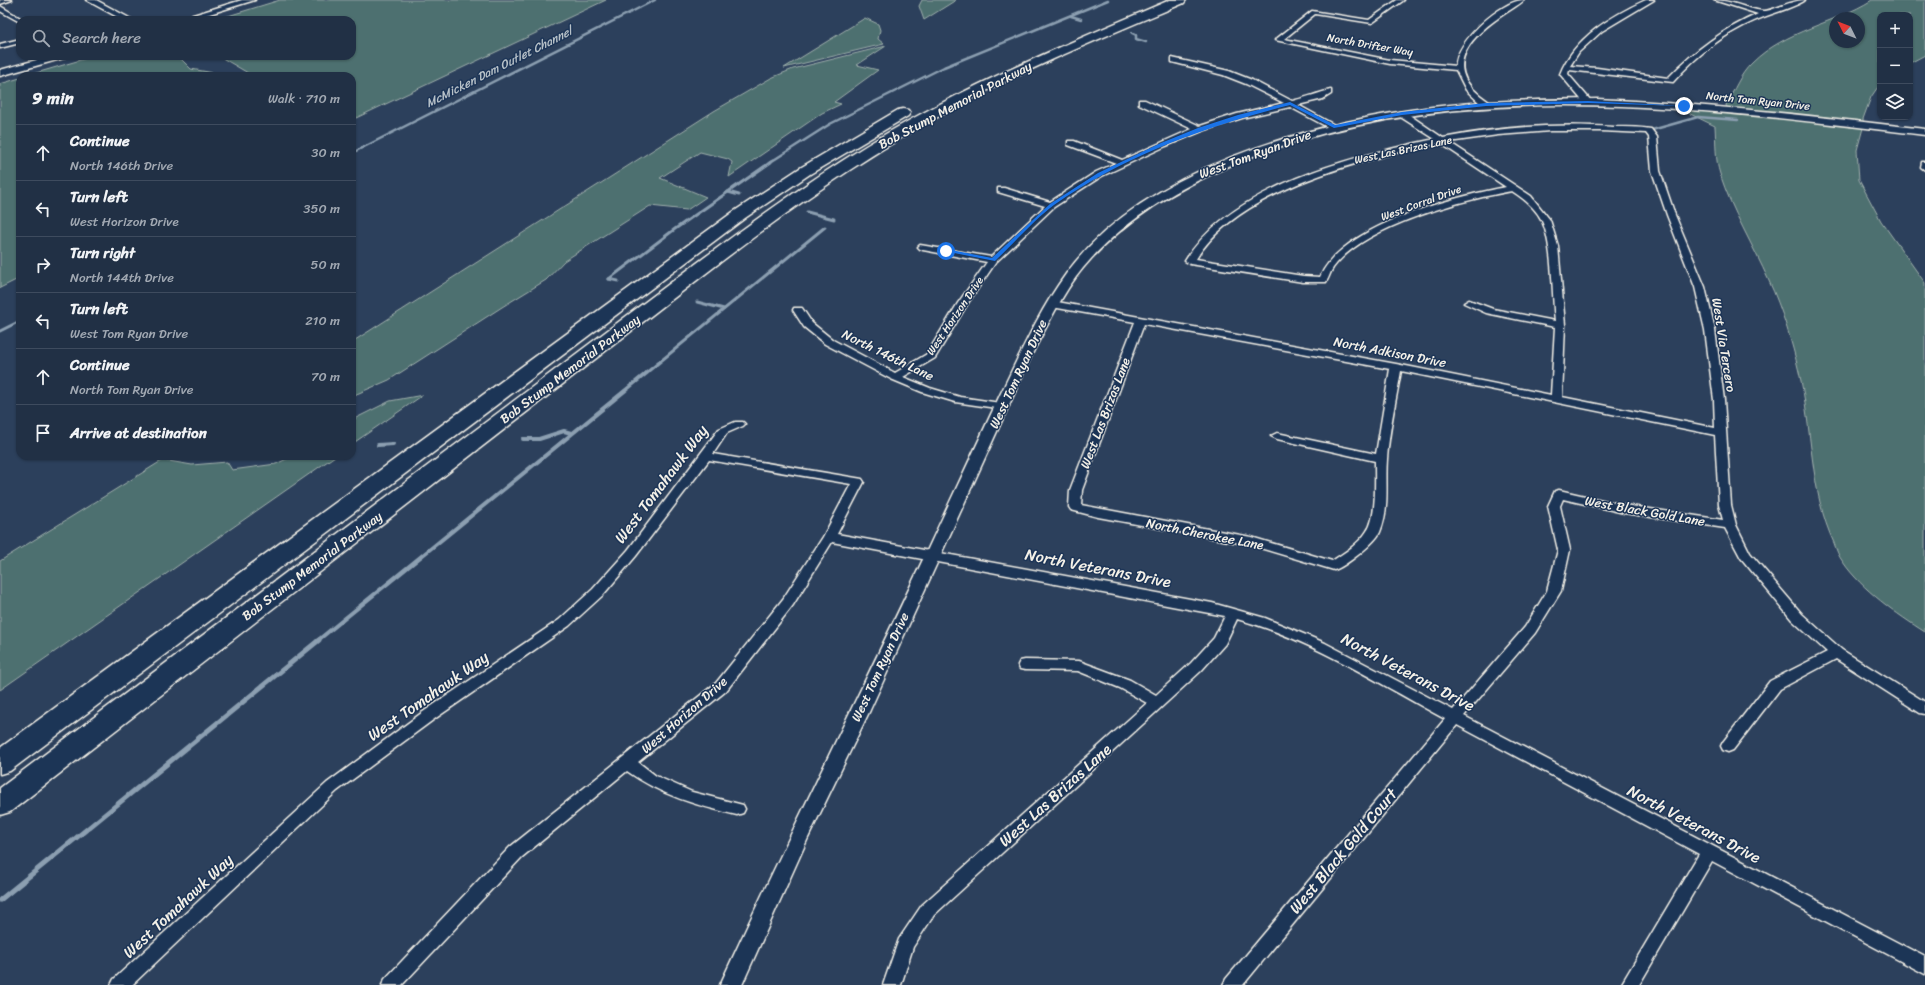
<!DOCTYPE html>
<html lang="en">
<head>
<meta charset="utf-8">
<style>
  :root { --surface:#213045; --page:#29384c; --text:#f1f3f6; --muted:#a2a9b3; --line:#3e4b5e }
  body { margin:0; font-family:Sriracha,sans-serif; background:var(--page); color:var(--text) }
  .controls { position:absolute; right:12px; top:12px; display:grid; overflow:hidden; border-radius:8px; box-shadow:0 1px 3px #0004 }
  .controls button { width:36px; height:36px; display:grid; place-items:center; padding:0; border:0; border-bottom:1px solid var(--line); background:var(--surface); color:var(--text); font:20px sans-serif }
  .compass { position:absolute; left:1829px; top:12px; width:36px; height:36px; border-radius:50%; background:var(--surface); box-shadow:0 1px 3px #0004; rotate:312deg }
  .stop { position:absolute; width:12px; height:12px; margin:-9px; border:3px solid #1a73e8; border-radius:50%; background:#fff }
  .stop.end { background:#1a73e8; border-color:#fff; box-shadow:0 1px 4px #0008 }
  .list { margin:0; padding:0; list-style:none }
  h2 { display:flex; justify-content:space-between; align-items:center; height:52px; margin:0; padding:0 16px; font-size:17px }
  h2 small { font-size:13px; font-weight:400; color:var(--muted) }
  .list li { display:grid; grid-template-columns:26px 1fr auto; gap:12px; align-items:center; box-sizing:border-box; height:56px; padding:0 16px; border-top:1px solid var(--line) }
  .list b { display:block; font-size:15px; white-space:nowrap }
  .list p { margin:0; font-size:13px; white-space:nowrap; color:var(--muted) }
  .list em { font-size:13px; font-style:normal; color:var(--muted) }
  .icon { flex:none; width:22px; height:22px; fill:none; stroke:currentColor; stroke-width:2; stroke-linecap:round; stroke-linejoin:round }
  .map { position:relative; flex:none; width:1925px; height:985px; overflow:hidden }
  .search { position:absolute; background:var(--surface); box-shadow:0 1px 3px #0004; left:16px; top:16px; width:340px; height:44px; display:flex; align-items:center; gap:10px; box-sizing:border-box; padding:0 14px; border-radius:12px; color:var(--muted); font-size:15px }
  .panel { position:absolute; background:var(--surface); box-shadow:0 1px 3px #0004; left:16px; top:72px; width:340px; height:388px; border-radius:12px }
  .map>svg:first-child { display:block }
  .green { fill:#4d6f70; stroke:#a0b0ac; fill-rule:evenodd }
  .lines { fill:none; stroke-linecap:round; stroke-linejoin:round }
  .stream-far3 { stroke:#8c9fb1; stroke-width:2.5 }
  .stream-far2 { stroke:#8c9fb1; stroke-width:3 }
  .stream-far1 { stroke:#8c9fb1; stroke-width:4 }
  .stream { stroke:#8c9fb1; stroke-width:5 }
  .minor-casing { stroke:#f4f1e8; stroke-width:3 }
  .tertiary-casing { stroke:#f4f1e8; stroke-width:3 }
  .motorway-casing { stroke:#f4f1e8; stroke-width:3 }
  .minor { fill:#1d3557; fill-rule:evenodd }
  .tertiary { fill:#1d3557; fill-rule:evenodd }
  .motorway { fill:#1d3557; fill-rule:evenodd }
  .route { fill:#1a73e8 }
  .labels { text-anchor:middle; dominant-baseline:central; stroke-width:3; stroke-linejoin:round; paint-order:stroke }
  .far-street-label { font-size:11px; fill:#f4f1e8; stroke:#1d3557 }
  .far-water-label { font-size:12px; font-style:italic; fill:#b7c1c8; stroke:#1d3557 }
  .street-label { font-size:13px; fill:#f4f1e8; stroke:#1d3557 }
  .near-street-label { font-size:16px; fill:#f4f1e8; stroke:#1d3557 }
</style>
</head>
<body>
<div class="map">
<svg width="1925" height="985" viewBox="0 0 1925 985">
  <rect width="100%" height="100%" fill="#2c405c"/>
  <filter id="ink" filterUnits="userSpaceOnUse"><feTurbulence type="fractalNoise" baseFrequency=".025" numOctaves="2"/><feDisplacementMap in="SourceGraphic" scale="8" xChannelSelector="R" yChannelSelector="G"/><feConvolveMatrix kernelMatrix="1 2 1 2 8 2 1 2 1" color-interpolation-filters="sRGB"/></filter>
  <g filter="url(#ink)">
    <!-- green -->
    <g class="green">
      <path d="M280,0H606L356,118L352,116V76H253L219,56H352V20H215Z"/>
      <path d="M922,0H956L924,20L919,6Z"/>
      <path d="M1872,0H1925V55L1910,63V15H1880V84L1871,97L1863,119V128L1857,150L1859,180L1881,221L1925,283V632C1898,615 1861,589 1843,562C1839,557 1836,549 1834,543C1809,490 1813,429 1799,372C1792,342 1782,309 1769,281C1753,245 1732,211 1720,174C1715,159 1716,142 1715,126L1678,108L1728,112L1726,105C1734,91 1740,74 1752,63C1785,30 1834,24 1872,0ZM1835,18H1859V42H1835Z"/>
      <path d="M865,18L878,24L880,30L878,39L884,44L784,68Z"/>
      <path d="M886,46L857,65L878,70L834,102L841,104L822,113L729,177L732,162L728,159L700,152L660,178L706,197L687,210L650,206L564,261L546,280L502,307L389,380L352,396V342L714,111L771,78L793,69Z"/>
      <path d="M94,56H178L191,69L231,76H26Z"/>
      <path d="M20,78V278L0,288V84Z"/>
      <path d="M423,395L352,444V420L390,401Z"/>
      <path d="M293,456H335L0,690V561L163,460L192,465L227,462L232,470L276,464Z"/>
    </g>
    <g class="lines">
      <!-- stream-far3 -->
      <g class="stream-far3">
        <path d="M1071,16L1081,19"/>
        <path d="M1132,33L1136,35V39L1146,42"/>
        <path d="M1652,130L1698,117L1738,120"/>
        <path d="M352,153L655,0"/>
        <path d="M769,163L830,124L944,67L1108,0"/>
      </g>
      <!-- stream-far2 -->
      <g class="stream-far2">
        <path d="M728,192L739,195"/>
        <path d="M807,212L834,219"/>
        <path d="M609,279L675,229L771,162"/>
        <path d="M609,279L618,281"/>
        <path d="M697,302L724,309"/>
        <path d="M0,331L20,321"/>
        <path d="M646,373L825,227"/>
      </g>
      <!-- stream-far1 -->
      <g class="stream-far1">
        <path d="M523,439H539L564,431L571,433"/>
        <path d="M378,445L393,444"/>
        <path d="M317,641L648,372"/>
      </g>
      <!-- stream -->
      <path class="stream" d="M0,900L319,640"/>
      <defs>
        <g id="minor">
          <path d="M0,0H12L0,4Z"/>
          <path d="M1397,0H1404L1372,23L1315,14L1284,39L1390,60L1456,66C1455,42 1502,0 1524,0C1518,6 1509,10 1501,16C1478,32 1446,59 1472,88C1477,93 1483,98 1489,102V106H1483L1466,90L1456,70L1390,64L1275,40L1312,11L1369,20Z"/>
          <path d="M1646,0H1654L1602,31L1579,52L1570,66L1597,68L1668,78C1695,50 1723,29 1758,14L1714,0C1731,0 1746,9 1763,11C1771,12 1791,0 1805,0C1797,7 1766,15 1754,21C1722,35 1696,56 1673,82L1569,70L1568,74L1592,102L1585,104L1560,74C1574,38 1611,16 1646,0Z"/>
          <path d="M0,6L22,19L23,20L18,21L0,11Z"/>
          <path d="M20,39V43L0,48V44Z"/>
          <path d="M1172,58L1229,71L1252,80L1292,101C1298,100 1328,90 1331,90V94L1323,99L1298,105L1338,127L1331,129L1290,107L1242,118L1202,131L1166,146L1102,176L1054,207L996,262L968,303L935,358L903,377L930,388L960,397L1007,404L1009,406L1007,408L1003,409L955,402L922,392L891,379L825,344L804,327L793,310L794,308H802L812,323L833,340L895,373L927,354L958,303L987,262L923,250L920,249L918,247L920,245L991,257L1045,206L998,192V188H1004L1050,202L1096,172L1116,163L1068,145V141H1074L1122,160L1192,129L1139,104V100H1145L1200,126L1237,114L1284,103L1246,84L1223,75L1172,62Z"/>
          <path d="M1399,112H1405L1443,138C1499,127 1558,123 1614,127C1626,127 1639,127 1651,129L1657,137L1660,171L1675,215L1705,287L1715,330L1724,400L1731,505L1736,525L1750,553L1802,614L1842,650L1925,702V714L1920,713L1836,659L1780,689L1733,750L1728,752L1723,750L1721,746L1723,742L1770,681L1827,652L1792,620L1741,558L1725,528L1624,513L1563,499L1560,506L1570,550L1561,591L1535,633L1464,716L1925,957V974L1712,861L1639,985H1621L1699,854L1457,725L1243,985H1223L1226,979L1445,719C1378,683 1311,639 1237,619L1225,644L1201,671L934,915L913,947L901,985H883L899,939L922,905L1147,703L1120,688L1078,671L1025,670L1020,669L1018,665L1020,661L1025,660L1079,661L1130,680L1156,695L1191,663L1214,638L1225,616L832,542L793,605L726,691L638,762L656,776L692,792L743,805L745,809L743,813L737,815C696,805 662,796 627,771L522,857L402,985H382L385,979L510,847L716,683L783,599L823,537L851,484L709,460L636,556L603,595L569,626L433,720L337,791L132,985H111L114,979L327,783L423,712L559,620L593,589L628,550L719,429L735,422H743L745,424L743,426L727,433L713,454L862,479L864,482L837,534L1212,603L1265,618L1325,643L1453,710L1525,627L1547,591L1558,550L1548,506L1555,491L1559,490L1624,505L1723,520L1719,505L1715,435L1401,371C1396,400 1389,430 1387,459C1385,483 1390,508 1380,532C1376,542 1345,567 1334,570L1250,545L1098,517L1071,510L1069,507L1070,490L1135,322L1052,307L1047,304L1052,301L1396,364L1551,395L1555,327L1486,313L1464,303L1469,300L1493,309L1555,321C1552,293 1553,245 1542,221C1536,208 1523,198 1512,191C1462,200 1363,226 1333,268C1330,272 1329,278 1326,282H1303L1190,264L1185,261C1231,186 1353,156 1435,139L1399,116ZM1550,131H1601L1646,133L1649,137L1652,171L1667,215L1695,287L1705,330L1714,400L1715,428L1562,397L1565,325L1558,246L1550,220L1531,196L1449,142L1498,135ZM1440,143L1506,187C1454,197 1343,225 1320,277L1303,276L1196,259C1237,190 1366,158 1440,143ZM1144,324L1390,369L1376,454L1277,433L1271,436L1277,439L1375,461C1375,478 1377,518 1367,531C1359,544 1344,553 1332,561L1251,537L1081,505L1082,490Z"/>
          <path d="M1922,162H1925V170L1921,167Z"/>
        </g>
        <g id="tertiary">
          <path d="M86,0H96L133,20H123Z"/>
          <path d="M242,0H255L190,20H177Z"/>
          <path d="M51,56H65L64,58L0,76V70Z"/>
          <path d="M1597,99C1707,104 1816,116 1925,129V135C1697,108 1454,73 1236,163C1179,187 1123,220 1083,268C1063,292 1050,321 1035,348L870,710L808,838L742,985H720C787,839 859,696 927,551C951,499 976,447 1000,395C1020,354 1039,311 1066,274C1142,169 1309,123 1432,107C1486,100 1542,100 1597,99Z"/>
        </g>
        <g id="motorway">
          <path d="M1170,0H1186L1184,3C1104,37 1022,70 945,113C858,160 779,217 701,277L10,812L0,815V788L689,269C768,210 848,152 936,106C1012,66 1091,34 1170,0Z"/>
          <path d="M903,109L908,110L910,113L908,116L810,174L745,218L10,771L0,774V748L733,212L800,168L898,110Z"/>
        </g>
      </defs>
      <!-- minor casing -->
      <use href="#minor" class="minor-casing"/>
      <!-- tertiary casing -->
      <use href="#tertiary" class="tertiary-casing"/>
      <!-- motorway casing -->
      <use href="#motorway" class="motorway-casing"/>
      <!-- minor -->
      <use href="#minor" class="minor"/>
      <!-- tertiary -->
      <use href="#tertiary" class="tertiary"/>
      <!-- motorway -->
      <use href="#motorway" class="motorway"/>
    </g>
  </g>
  <!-- route -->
  <path class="route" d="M1588,101L1686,106L1588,103L1486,106L1402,115L1334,128L1290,105C1207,126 1125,155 1054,205C1035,219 1013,244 995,261L944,251L946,249L992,258L1050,204L1098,173L1161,143L1198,128L1238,115L1290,102L1335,125L1402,112L1486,103Z"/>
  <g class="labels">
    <!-- far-street labels -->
    <g class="far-street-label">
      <text transform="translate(1370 45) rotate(10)">North Drifter Way</text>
      <text transform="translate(1758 101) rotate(6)">North Tom Ryan Drive</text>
      <text transform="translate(1403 150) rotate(-12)">West Las Brizas Lane</text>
      <text transform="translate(1421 203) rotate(-20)">West Corral Drive</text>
      <text transform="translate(955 316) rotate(-56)">West Horizon Drive</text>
    </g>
    <!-- far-water labels -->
    <g class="far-water-label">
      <text transform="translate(499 67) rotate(-27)">McMicken Dam Outlet Channel</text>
    </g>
    <!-- street labels -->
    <g class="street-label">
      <text transform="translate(955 105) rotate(-28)">Bob Stump Memorial Parkway</text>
      <text transform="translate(1255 154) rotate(-20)">West Tom Ryan Drive</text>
      <text transform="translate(1724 345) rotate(81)">West Via Tercero</text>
      <text transform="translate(1390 352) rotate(11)">North Adkison Drive</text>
      <text transform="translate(888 355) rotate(26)">North 146th Lane</text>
      <text transform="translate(570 369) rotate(-37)">Bob Stump Memorial Parkway</text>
      <text transform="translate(1018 374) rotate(-65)">West Tom Ryan Drive</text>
      <text transform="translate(1105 413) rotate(-69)">West Las Brizas Lane</text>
      <text transform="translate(1645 511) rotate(10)">West Black Gold Lane</text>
      <text transform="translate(1205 534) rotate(11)">North Cherokee Lane</text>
      <text transform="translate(312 566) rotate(-37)">Bob Stump Memorial Parkway</text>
      <text transform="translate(880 667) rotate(-65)">West Tom Ryan Drive</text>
      <text transform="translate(684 715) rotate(-41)">West Horizon Drive</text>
    </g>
    <!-- near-street labels -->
    <g class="near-street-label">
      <text transform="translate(661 484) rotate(-53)">West Tomahawk Way</text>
      <text transform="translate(1098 568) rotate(11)">North Veterans Drive</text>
      <text transform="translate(1408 672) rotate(28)">North Veterans Drive</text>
      <text transform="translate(428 696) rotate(-35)">West Tomahawk Way</text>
      <text transform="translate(1055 795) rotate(-42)">West Las Brizas Lane</text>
      <text transform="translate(1694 824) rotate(28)">North Veterans Drive</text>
      <text transform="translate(1343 851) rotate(-50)">West Black Gold Court</text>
      <text transform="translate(178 906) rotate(-43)">West Tomahawk Way</text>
    </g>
  </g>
</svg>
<div class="controls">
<button>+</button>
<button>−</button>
<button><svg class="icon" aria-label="layers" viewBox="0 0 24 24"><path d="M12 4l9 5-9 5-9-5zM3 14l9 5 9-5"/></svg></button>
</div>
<svg class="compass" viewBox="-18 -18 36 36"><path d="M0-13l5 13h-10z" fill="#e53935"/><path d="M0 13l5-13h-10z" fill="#a2a9b3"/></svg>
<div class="stop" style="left:946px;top:251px"></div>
<div class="stop end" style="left:1684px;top:106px"></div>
<div class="search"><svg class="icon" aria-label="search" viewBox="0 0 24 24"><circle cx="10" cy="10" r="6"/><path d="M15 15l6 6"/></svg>Search here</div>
<section class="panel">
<h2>9 min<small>Walk · 710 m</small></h2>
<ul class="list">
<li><svg class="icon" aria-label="ahead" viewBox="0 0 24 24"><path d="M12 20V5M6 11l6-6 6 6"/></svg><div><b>Continue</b><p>North 146th Drive</p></div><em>30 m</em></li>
<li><svg class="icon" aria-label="left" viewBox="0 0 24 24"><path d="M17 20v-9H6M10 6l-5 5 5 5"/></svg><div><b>Turn left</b><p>West Horizon Drive</p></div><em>350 m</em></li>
<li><svg class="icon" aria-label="right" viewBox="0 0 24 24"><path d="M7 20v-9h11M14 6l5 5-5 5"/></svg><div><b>Turn right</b><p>North 144th Drive</p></div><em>50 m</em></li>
<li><svg class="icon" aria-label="left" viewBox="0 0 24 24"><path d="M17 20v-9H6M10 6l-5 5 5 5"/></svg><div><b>Turn left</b><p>West Tom Ryan Drive</p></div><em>210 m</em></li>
<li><svg class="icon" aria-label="ahead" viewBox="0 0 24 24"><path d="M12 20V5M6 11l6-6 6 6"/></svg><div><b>Continue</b><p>North Tom Ryan Drive</p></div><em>70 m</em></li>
<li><svg class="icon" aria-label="arrive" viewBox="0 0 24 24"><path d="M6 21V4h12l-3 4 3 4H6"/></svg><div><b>Arrive at destination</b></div></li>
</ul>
</section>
</div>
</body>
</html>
